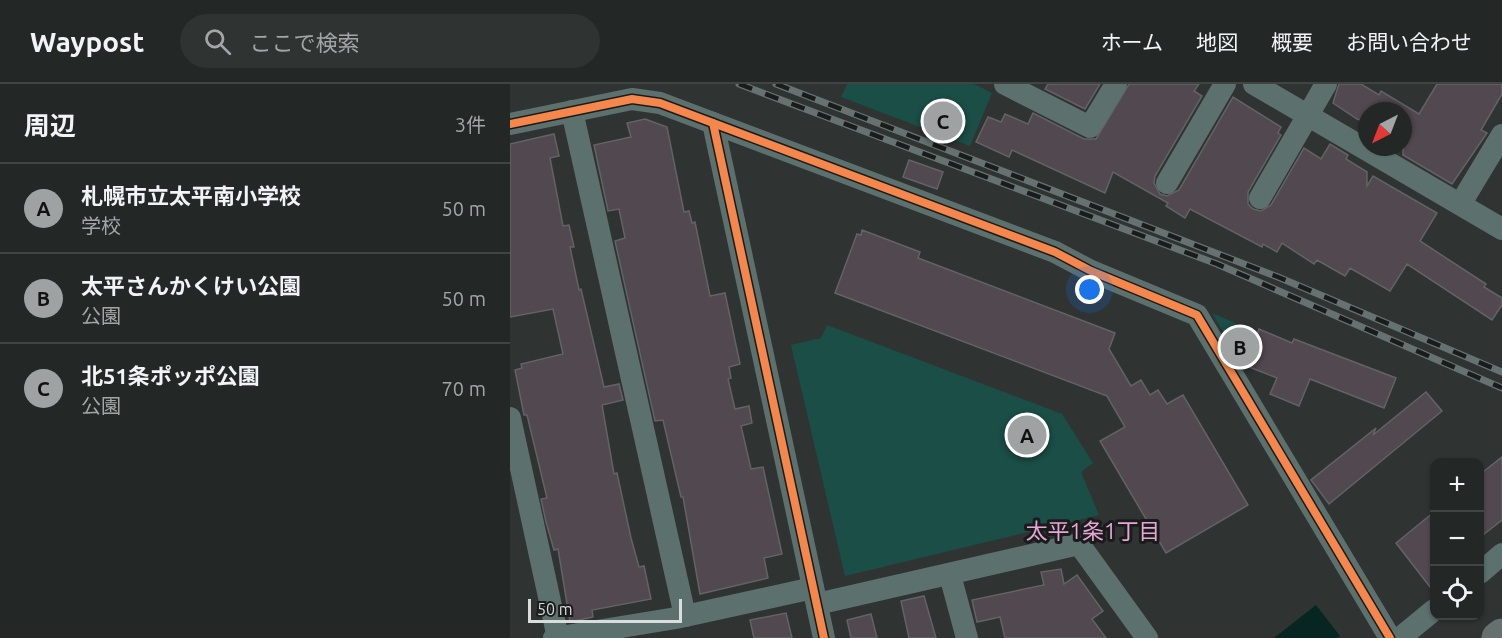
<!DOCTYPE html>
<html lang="ja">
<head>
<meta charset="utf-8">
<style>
  :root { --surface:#232726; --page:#2f3332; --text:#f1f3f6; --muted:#a3a5a7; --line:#404443; --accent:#9ea2a2 }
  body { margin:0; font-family:Ubuntu,"Noto Sans JP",sans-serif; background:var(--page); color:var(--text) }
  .controls { position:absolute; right:18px; bottom:18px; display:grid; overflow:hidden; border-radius:12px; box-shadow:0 2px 4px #0004 }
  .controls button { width:54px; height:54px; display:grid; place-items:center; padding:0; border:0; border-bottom:2px solid var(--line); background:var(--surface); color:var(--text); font:30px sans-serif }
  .compass { position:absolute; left:848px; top:18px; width:54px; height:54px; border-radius:50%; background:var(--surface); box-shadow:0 2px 4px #0004; rotate:222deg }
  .scale { position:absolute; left:18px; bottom:15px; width:154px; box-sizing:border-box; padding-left:6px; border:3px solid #d9dedd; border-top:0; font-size:16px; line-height:21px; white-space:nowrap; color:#d9dedd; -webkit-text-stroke:4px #191c1b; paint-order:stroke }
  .you { position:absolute; left:580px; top:206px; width:21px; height:21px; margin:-15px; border:4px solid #fff; border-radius:50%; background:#1a73e8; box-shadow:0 0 0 9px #1a73e833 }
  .badge { display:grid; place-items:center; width:39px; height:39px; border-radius:50%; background:var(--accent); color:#111; font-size:20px; font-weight:700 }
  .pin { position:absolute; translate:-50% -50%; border:3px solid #fff; box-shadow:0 2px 6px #0006 }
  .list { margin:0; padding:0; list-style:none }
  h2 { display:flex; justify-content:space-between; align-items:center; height:78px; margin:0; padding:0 24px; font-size:26px }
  h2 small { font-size:20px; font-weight:400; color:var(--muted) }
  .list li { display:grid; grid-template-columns:39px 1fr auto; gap:18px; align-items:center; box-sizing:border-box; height:90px; padding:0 24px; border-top:2px solid var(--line) }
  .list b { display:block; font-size:22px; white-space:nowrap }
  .list p { margin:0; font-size:20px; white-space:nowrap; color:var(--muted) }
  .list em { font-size:20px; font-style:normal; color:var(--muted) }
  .icon { flex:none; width:33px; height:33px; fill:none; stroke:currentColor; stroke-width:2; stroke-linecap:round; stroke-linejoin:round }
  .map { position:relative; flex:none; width:992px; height:554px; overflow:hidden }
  header { display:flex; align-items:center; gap:36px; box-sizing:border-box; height:84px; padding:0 30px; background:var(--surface); border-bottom:2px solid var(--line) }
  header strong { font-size:28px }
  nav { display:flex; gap:33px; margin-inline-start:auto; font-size:21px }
  .search { width:420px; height:54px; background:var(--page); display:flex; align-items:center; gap:15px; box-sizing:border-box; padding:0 21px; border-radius:33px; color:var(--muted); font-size:22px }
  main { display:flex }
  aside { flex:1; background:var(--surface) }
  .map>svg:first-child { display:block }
  .green { fill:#1a4e46 }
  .water { fill:#072521 }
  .building { fill:#514850; stroke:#626363; stroke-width:1.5 }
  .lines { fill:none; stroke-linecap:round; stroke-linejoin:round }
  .minor { stroke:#5c706d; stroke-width:22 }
  .highway { stroke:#66716f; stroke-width:33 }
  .rail-casing { stroke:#667270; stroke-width:7 }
  .rail { stroke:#191c1b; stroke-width:4.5; stroke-dasharray:14; stroke-linecap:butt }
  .cycleway-casing { stroke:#191c1b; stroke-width:11 }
  .cycleway { stroke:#f5874c; stroke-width:8 }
  .labels { text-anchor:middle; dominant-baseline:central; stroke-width:6; stroke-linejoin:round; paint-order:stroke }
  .neighbourhood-label { font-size:22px; fill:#e7a6d7; stroke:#191c1b }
</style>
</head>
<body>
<header>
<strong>Waypost</strong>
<div class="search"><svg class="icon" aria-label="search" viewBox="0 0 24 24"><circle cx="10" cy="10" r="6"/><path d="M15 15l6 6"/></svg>ここで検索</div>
<nav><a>ホーム</a><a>地図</a><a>概要</a><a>お問い合わせ</a></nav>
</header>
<main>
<aside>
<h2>周辺<small>3件</small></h2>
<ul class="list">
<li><span class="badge">A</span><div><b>札幌市立太平南小学校</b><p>学校</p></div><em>50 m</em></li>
<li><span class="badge">B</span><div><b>太平さんかくけい公園</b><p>公園</p></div><em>50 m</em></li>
<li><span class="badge">C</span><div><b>北51条ポッポ公園</b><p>公園</p></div><em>70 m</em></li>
</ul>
</aside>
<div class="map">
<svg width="992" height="554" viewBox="0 0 992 554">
  <rect width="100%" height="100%" fill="#2f3433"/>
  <!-- green -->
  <g class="green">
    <path d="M337,0H464L482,9L460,62L331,13Z"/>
    <path d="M702,229L744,247L732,279Z"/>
    <path d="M317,241L552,330L583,379L571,388L589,431L335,492L281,261L311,254Z"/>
  </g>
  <!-- water -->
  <path class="water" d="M806,521L830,552L827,554H764Z"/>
  <!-- building -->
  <g class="building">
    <path d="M538,0H590L575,25L535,5Z"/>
    <path d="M619,0H689L684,7L692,12L645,92L644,99L650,110L657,112L669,106L723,13L771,43L768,49L771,51L738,108V120L743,125L751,127L761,121L794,64L811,75L820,60L838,71L836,75L857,88V102L863,92L927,129L910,157L976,200L974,203L992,214V221L982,236L897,180L880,207L840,184L835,192L807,176L804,180L772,159L767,168L753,160L752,163L680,125L675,134L656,122L658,119L603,88L595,109L502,66L499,73L466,58L478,33L491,38L495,30L518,40L523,29L574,55H586Z"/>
    <path d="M829,0H851L869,11L871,7L909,30L927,0H992V10L971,46L977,49L942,100L893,71V27H857V38L847,35L823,19Z"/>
    <path d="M135,35L157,43L174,128L179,127L182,139L185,138L200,212L215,209L230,280L219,283L221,294L218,295L225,325L239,322L242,339L231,342L241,385L253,383L272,470L254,474L258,494L190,510L173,413H171L153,336L145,337L105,157L115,154L109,125L98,127L84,61L121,53L117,39Z"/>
    <path d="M44,50L49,72L40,74L53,142L59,141L64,163H60L69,206L71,205L94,303L109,300L113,316L92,321L104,390L107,389L121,454L129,483L134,482L141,515L82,526L83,533L60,538L48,465L44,466L36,438L31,415L37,414L17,331H14L5,286L12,284L11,280L53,270L43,225L0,233V60Z"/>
    <path d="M399,76L433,88L427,105L393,93Z"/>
    <path d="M352,146L410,168L408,174L605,249L599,265L621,302L631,296L640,311L648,306L657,320L673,311L738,421L656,469L590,357L615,343L597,312L325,209L347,150L351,151Z"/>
    <path d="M749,245L782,259L784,255L886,294L874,324L800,295L789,322L760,310L767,294L734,281Z"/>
    <path d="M916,308L932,327L819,420L801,396L866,344L863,351Z"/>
    <path d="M992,373V436L969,454V391Z"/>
    <path d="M924,428V508L886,459Z"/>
    <path d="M551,485L554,500L567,491L593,527L582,535L596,554H495L490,533L467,538L462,516L534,501L531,488Z"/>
    <path d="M414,512L426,554H399L391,517Z"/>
    <path d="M276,529L282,554H244L240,536Z"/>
    <path d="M361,530L367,554H341L337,536Z"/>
  </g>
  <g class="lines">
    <!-- minor -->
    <g class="minor">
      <path d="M495,0L580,43L606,0"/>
      <path d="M744,0L992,145"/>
      <path d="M62,27L175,532"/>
      <path d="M203,39L545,168L581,187L687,231L880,554"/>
      <path d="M0,40L122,15L150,19L203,39L314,554"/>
      <path d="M657,99L715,0"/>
      <path d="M750,114L816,0"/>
      <path d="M951,119L992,51"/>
      <path d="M0,334L48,554"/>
      <path d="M970,489L992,470"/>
      <path d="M440,491L457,554"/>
      <path d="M307,520L569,460L637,554"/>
      <path d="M44,554L166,534L303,504"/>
      <path d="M890,554L924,526"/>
    </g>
    <!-- highway -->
    <path class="highway" d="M988,554L992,551"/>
    <defs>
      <g id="rail">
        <path d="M229,0L707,180L992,304"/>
        <path d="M266,0L768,193L992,288"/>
      </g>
    </defs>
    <!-- rail casing -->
    <use href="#rail" class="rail-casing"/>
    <!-- rail -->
    <use href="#rail" class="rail"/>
    <defs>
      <g id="cycleway">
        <path d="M203,39L545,168L581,187L687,231L880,554"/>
        <path d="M0,40L122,15L150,19L203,39L314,554"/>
      </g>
    </defs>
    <!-- cycleway casing -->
    <use href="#cycleway" class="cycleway-casing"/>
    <!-- cycleway -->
    <use href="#cycleway" class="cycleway"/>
  </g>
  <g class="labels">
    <!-- neighbourhood labels -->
    <g class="neighbourhood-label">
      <text x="583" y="446">太平1条1丁目</text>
    </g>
  </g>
</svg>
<div class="controls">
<button>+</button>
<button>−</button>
<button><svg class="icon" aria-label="locate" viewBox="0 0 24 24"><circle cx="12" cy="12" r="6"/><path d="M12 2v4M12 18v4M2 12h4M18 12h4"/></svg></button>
</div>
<svg class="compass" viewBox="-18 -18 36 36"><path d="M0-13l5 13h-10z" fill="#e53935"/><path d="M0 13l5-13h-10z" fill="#a3a5a7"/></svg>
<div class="scale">50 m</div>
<div class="you"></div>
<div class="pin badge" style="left:517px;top:351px">A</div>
<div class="pin badge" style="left:730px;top:263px">B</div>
<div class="pin badge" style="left:433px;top:37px">C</div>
</div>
</main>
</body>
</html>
